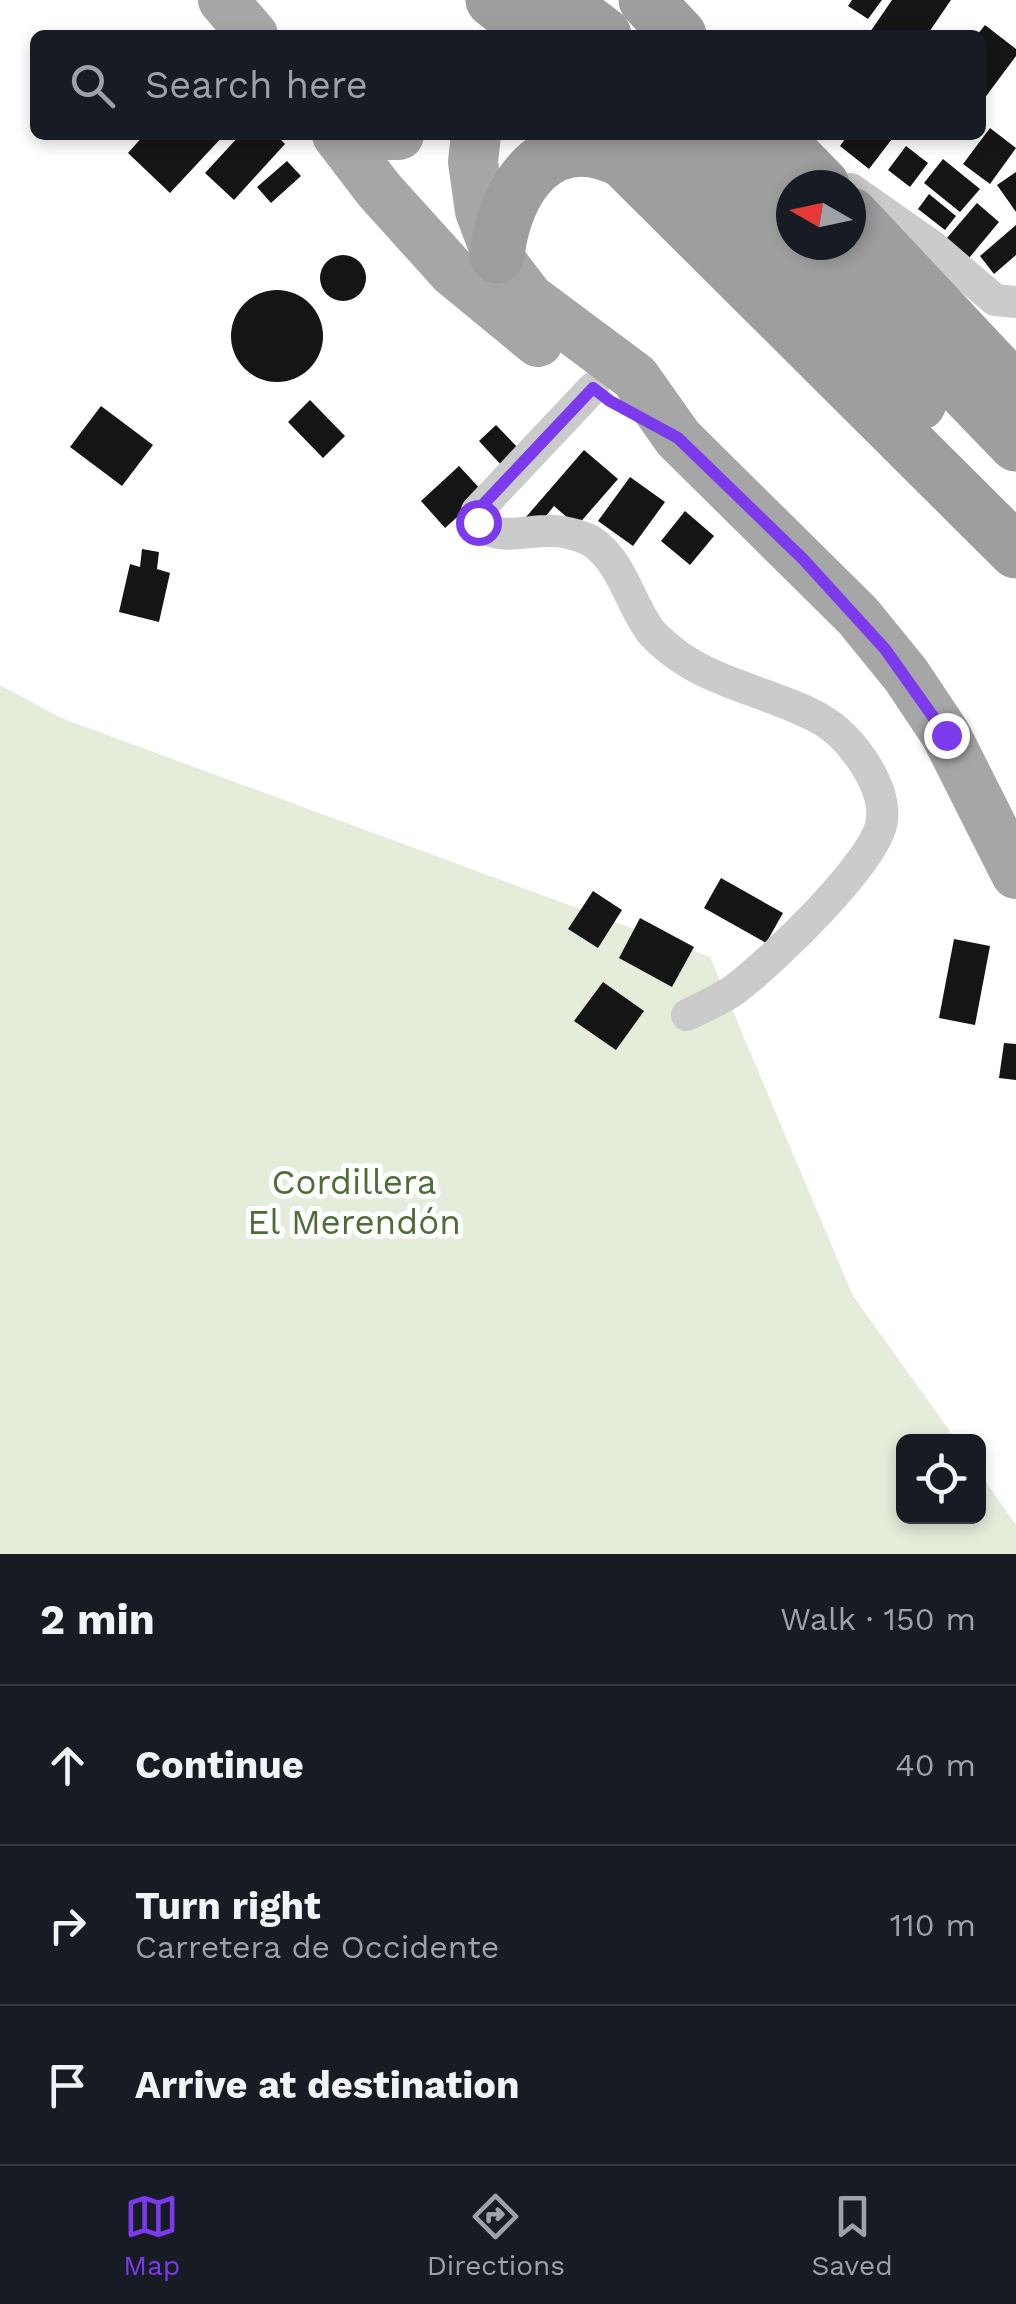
<!DOCTYPE html>
<html lang="en">
<head>
<meta charset="utf-8">
<style>
  :root { --surface:#171b24; --page:#242831; --text:#f1f3f6; --muted:#9ea1a6; --line:#363941; --accent:#7c3aed }
  body { margin:0; font-family:"Work Sans",sans-serif; background:var(--page); color:var(--text) }
  .controls { position:absolute; right:30px; bottom:30px; display:grid; overflow:hidden; border-radius:15px; box-shadow:0 5px 15px #0003 }
  .controls button { width:90px; height:90px; display:grid; place-items:center; padding:0; border:0; border-bottom:2px solid var(--line); background:var(--surface); color:var(--text); font:50px sans-serif }
  .compass { position:absolute; left:776px; top:170px; width:90px; height:90px; border-radius:50%; background:var(--surface); box-shadow:0 5px 15px #0003; rotate:279deg }
  .stop { position:absolute; width:30px; height:30px; margin:-22px; border:8px solid #7c3aed; border-radius:50%; background:#fff }
  .stop.end { background:#7c3aed; border-color:#fff; box-shadow:0 2px 10px #0008 }
  .list { margin:0; padding:0; list-style:none }
  h2 { display:flex; justify-content:space-between; align-items:center; height:130px; margin:0; padding:0 40px; font-size:42px }
  h2 small { font-size:32px; font-weight:400; color:var(--muted) }
  .list li { display:grid; grid-template-columns:65px 1fr auto; gap:30px; align-items:center; box-sizing:border-box; height:160px; padding:0 40px; border-top:2px solid var(--line) }
  .list b { display:block; font-size:38px; white-space:nowrap }
  .list p { margin:0; font-size:32px; white-space:nowrap; color:var(--muted) }
  .list em { font-size:32px; font-style:normal; color:var(--muted) }
  .icon { flex:none; width:55px; height:55px; fill:none; stroke:currentColor; stroke-width:2; stroke-linecap:round; stroke-linejoin:round }
  .map { position:relative; flex:none; width:1016px; height:1554px; overflow:hidden }
  .search { position:absolute; background:var(--surface); box-shadow:0 5px 15px #0003; left:30px; right:30px; top:30px; height:110px; display:flex; align-items:center; gap:25px; box-sizing:border-box; padding:0 35px; border-radius:15px; color:var(--muted); font-size:38px }
  .sheet { height:610px; background:var(--surface) }
  nav { display:flex; justify-content:space-around; align-items:center; box-sizing:border-box; height:140px; border-top:2px solid var(--line); background:var(--surface); font-size:28px; color:var(--muted) }
  nav a { display:grid; justify-items:center; gap:5px }
  nav .on { color:var(--accent) }
  .map>svg:first-child { display:block }
  .green { fill:#e3edda }
  .building { fill:#151515 }
  .lines { fill:none; stroke-linecap:round; stroke-linejoin:round }
  .minor { stroke:#cbcbcb; stroke-width:32 }
  .primary { stroke:#a6a6a6; stroke-width:50 }
  .trunk { stroke:#9e9e9e; stroke-width:55 }
  .route { stroke:#7c3aed; stroke-width:12 }
  .labels { text-anchor:middle; dominant-baseline:central; stroke-width:10; stroke-linejoin:round; paint-order:stroke }
  .park-label { font-size:35px; fill:#4d6d37; stroke:#fff }
</style>
</head>
<body>
<div class="map">
<svg width="1016" height="1554" viewBox="0 0 1016 1554">
  <rect width="100%" height="100%" fill="#fff"/>
  <!-- green -->
  <path class="green" d="M0,685L61,718L710,957L853,1296L957,1441L904,1442V1516H978L979,1472L1016,1525V1554H0Z"/>
  <!-- building -->
  <g class="building">
    <path d="M852,0H882L868,19L848,6Z"/>
    <path d="M892,0H951L927,35H868Z"/>
    <path d="M985,25L1016,49V56L981,103V35H977Z"/>
    <path d="M990,128L1016,148L990,184L963,164Z"/>
    <path d="M144,135H224L170,193L128,153Z"/>
    <path d="M240,135H276L285,144L234,200L205,173Z"/>
    <path d="M848,135H895L869,169L840,146Z"/>
    <path d="M906,146L928,163L910,187L888,170Z"/>
    <path d="M943,159L980,189L960,212L924,183Z"/>
    <path d="M287,161L301,176L271,203L257,187Z"/>
    <path d="M1016,172V212L997,185Z"/>
    <path d="M929,194L956,216L945,230L918,209Z"/>
    <path d="M977,203L999,222L969,258L946,239Z"/>
    <path d="M1016,225V255L994,274L980,256Z"/>
    <circle cx="343" cy="278" r="23"/>
    <circle cx="277" cy="336" r="46"/>
    <path d="M310,400L345,436L323,458L288,422Z"/>
    <path d="M101,406L153,445L122,486L70,447Z"/>
    <path d="M496,425L521,451L503,467L479,441Z"/>
    <path d="M584,450L618,479L577,526L554,506L537,527L526,517Z"/>
    <path d="M459,466L484,493L445,528L421,501Z"/>
    <path d="M630,477L665,502L633,546L598,521Z"/>
    <path d="M685,511L714,536L690,565L661,541Z"/>
    <path d="M142,549L159,552L157,569L170,573L159,622L119,612L130,564L140,567Z"/>
    <path d="M721,878L783,913L766,943L704,908Z"/>
    <path d="M593,891L622,910L598,948L568,929Z"/>
    <path d="M640,918L694,947L672,987L619,958Z"/>
    <path d="M954,939L990,946L975,1025L939,1018Z"/>
    <path d="M603,982L644,1011L616,1050L574,1021Z"/>
    <path d="M1004,1043L1016,1044V1080L999,1078Z"/>
  </g>
  <g class="lines">
    <!-- minor -->
    <g class="minor">
      <path d="M851,189L931,245L995,300L1016,302"/>
      <path d="M593,388L477,511C482,545 522,531 547,531C558,530 581,535 591,541C621,560 630,603 649,629C655,638 668,648 677,655C720,686 777,694 822,720C851,737 886,785 882,820C878,861 768,965 734,990C720,1000 703,1007 687,1015"/>
    </g>
    <!-- primary -->
    <g class="primary">
      <path d="M223,0L253,35"/>
      <path d="M337,135L379,190L453,272L538,342"/>
      <path d="M374,135H399"/>
      <path d="M476,135L473,162L480,211L497,256L529,298L635,377L678,438L858,616L906,675L946,735L1016,874"/>
    </g>
    <!-- trunk -->
    <g class="trunk">
      <path d="M493,0L538,35"/>
      <path d="M558,0L604,35"/>
      <path d="M646,0L679,35"/>
      <path d="M654,135L725,200L919,403"/>
      <path d="M713,135L791,211"/>
      <path d="M773,135L822,185"/>
      <path d="M851,215L1016,391"/>
      <path d="M824,245L1016,444"/>
      <path d="M497,256C504,188 549,121 624,161L1016,551"/>
    </g>
  </g>
  <g class="lines">
    <!-- route -->
    <path class="route" d="M478,522L477,511L593,388L610,401L678,438L803,559L885,649L946,735"/>
  </g>
  <g class="labels">
    <!-- park labels -->
    <g class="park-label">
      <text x="354" y="1182">Cordillera<tspan x="354" dy="40">El Merendón</tspan></text>
    </g>
  </g>
</svg>
<div class="controls">
<button><svg class="icon" aria-label="locate" viewBox="0 0 24 24"><circle cx="12" cy="12" r="6"/><path d="M12 2v4M12 18v4M2 12h4M18 12h4"/></svg></button>
</div>
<svg class="compass" viewBox="-18 -18 36 36"><path d="M0-13l5 13h-10z" fill="#e53935"/><path d="M0 13l5-13h-10z" fill="#9ea1a6"/></svg>
<div class="stop" style="left:478px;top:522px"></div>
<div class="stop end" style="left:946px;top:735px"></div>
<div class="search"><svg class="icon" aria-label="search" viewBox="0 0 24 24"><circle cx="10" cy="10" r="6"/><path d="M15 15l6 6"/></svg>Search here</div>
</div>
<section class="sheet">
<h2>2 min<small>Walk · 150 m</small></h2>
<ul class="list">
<li><svg class="icon" aria-label="ahead" viewBox="0 0 24 24"><path d="M12 20V5M6 11l6-6 6 6"/></svg><div><b>Continue</b></div><em>40 m</em></li>
<li><svg class="icon" aria-label="right" viewBox="0 0 24 24"><path d="M7 20v-9h11M14 6l5 5-5 5"/></svg><div><b>Turn right</b><p>Carretera de Occidente</p></div><em>110 m</em></li>
<li><svg class="icon" aria-label="arrive" viewBox="0 0 24 24"><path d="M6 21V4h12l-3 4 3 4H6"/></svg><div><b>Arrive at destination</b></div></li>
</ul>
</section>
<nav>
<a class="on"><svg class="icon" aria-label="map" viewBox="0 0 24 24"><path d="M3 6l6-2 6 2 6-2v14l-6 2-6-2-6 2zM9 4v14M15 6v14"/></svg>Map</a>
<a><svg class="icon" aria-label="directions" viewBox="0 0 24 24"><path d="M12 3l9 9-9 9-9-9zM9 14v-3h6M13 9l2 2-2 2"/></svg>Directions</a>
<a><svg class="icon" aria-label="saved" viewBox="0 0 24 24"><path d="M7 4h10v16l-5-4-5 4z"/></svg>Saved</a>
</nav>
</body>
</html>
